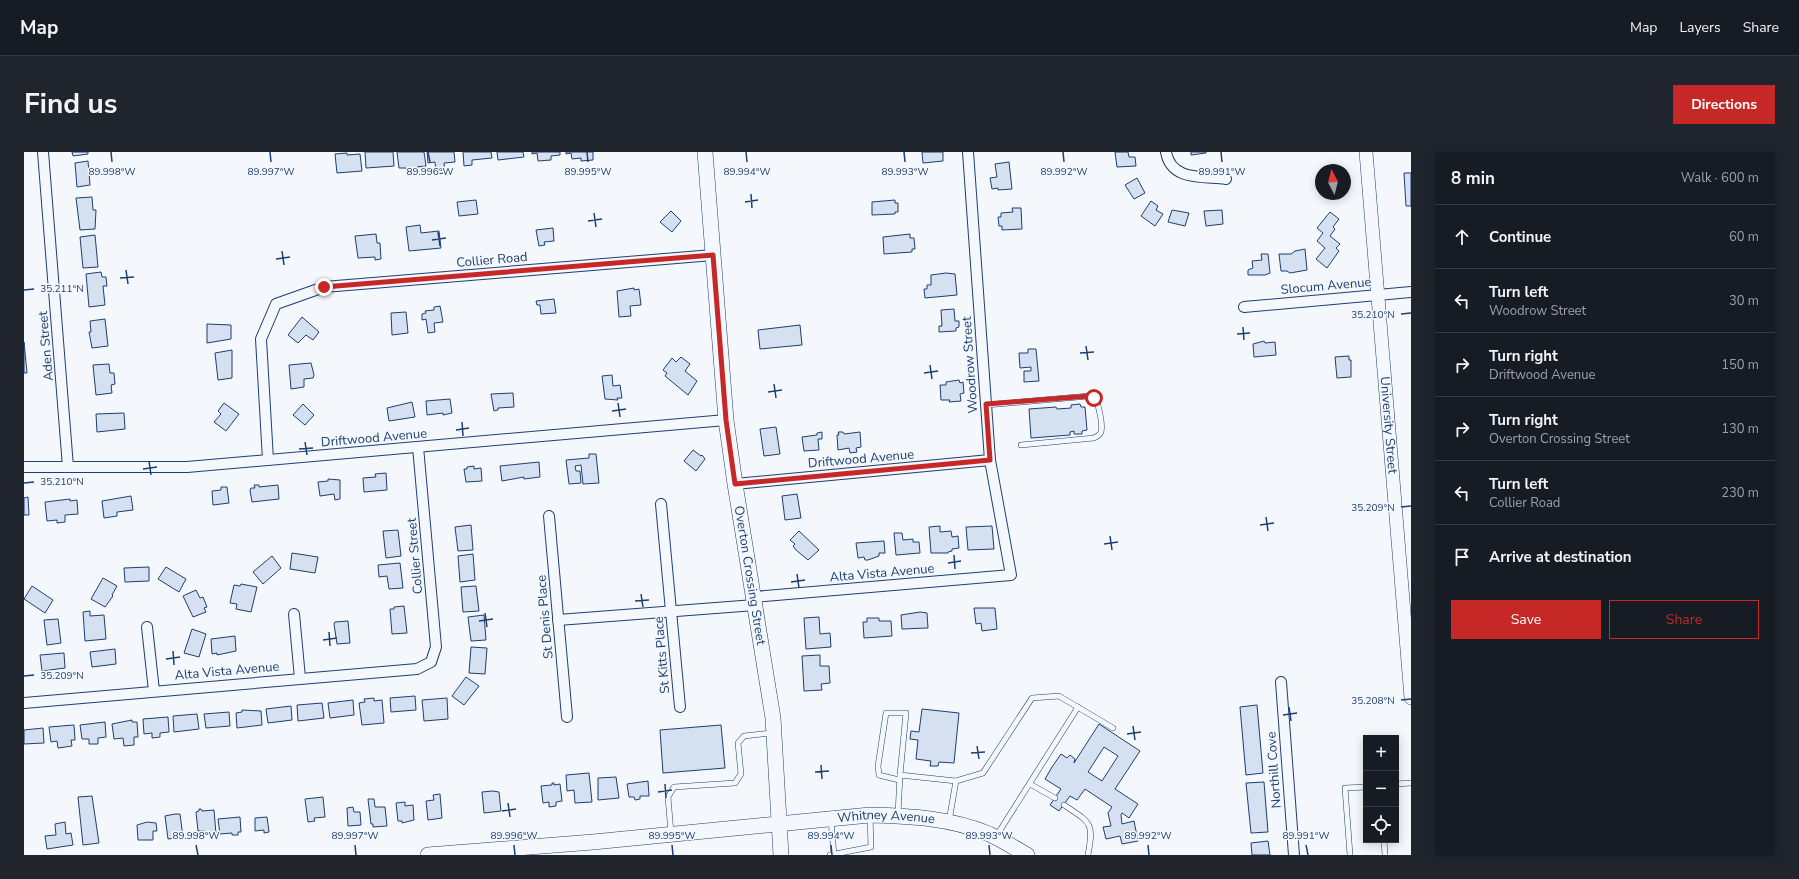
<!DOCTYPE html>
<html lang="en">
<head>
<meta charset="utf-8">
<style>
  :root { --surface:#171b24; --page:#20242c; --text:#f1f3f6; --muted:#9ea1a6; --line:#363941; --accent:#c62828 }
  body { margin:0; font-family:"Nunito Sans",sans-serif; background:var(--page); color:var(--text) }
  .controls { position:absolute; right:12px; bottom:12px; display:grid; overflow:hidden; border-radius:0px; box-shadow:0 2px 10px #0003 }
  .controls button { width:36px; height:36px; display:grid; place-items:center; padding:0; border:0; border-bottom:1px solid var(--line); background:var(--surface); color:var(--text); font:20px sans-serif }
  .compass { position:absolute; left:1291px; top:12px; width:36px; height:36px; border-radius:50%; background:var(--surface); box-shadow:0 2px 10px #0003; rotate:353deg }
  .stop { position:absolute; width:12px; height:12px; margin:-9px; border:3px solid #c62828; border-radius:50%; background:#fff }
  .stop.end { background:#c62828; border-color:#fff; box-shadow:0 1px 4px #0008 }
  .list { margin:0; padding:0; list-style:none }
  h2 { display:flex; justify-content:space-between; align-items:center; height:52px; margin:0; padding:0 16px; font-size:17px }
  h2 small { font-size:13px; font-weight:400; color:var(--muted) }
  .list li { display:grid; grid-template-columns:26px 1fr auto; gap:12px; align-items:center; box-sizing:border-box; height:64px; padding:0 16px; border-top:1px solid var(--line) }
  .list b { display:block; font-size:15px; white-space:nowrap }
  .list p { margin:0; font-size:13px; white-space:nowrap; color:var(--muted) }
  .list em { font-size:13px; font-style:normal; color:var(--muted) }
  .actions { display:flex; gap:8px; padding:12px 16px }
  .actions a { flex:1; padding:9px 0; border:1px solid var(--accent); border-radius:0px; text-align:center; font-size:14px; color:var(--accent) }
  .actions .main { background:var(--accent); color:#fff }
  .icon { flex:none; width:22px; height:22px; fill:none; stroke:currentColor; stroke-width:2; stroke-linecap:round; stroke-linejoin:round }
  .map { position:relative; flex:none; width:1387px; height:703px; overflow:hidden; border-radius:0px }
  header { display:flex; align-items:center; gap:24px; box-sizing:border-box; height:56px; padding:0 20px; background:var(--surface); border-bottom:1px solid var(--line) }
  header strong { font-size:19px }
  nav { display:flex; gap:22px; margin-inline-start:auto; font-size:14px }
  .intro { display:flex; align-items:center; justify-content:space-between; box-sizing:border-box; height:96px; padding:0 24px }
  h1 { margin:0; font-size:28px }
  .button { padding:10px 18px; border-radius:0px; background:var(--accent); color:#fff; font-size:14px; font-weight:700 }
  main { display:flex; gap:24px; padding:0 24px }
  aside { flex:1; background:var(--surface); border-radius:0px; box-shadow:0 2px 10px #0003 }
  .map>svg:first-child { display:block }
  .building { fill:#d5e0f0; stroke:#1d3f73; fill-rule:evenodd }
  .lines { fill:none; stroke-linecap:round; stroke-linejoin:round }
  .service-casing { stroke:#1d3f73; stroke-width:6 }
  .minor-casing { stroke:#1d3f73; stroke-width:12 }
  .tertiary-casing { stroke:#1d3f73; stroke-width:14 }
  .secondary-casing { stroke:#1d3f73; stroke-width:16 }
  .service { stroke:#f4f7fb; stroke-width:5 }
  .minor { stroke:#f4f7fb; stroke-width:10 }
  .tertiary { stroke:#f4f7fb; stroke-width:13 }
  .secondary { stroke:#f4f7fb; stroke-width:15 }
  .route { stroke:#c62828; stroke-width:5 }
  .ticks { fill:none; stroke:#1d3f73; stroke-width:1.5 }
  .labels { text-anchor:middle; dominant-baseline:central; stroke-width:3; stroke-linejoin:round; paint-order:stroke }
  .street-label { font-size:13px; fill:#1d3f73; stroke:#f4f7fb }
  .ticks-label { font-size:10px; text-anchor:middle; fill:#1d3f73; stroke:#f4f7fb; stroke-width:3; stroke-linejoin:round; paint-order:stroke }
</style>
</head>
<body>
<header>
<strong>Map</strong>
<nav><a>Map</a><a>Layers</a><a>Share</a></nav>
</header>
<div class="intro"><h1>Find us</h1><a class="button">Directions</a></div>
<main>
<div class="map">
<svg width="1387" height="703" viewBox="0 0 1387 703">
  <rect width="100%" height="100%" fill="#f4f7fb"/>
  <!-- building -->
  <g class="building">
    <path d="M48,0H64V2L49,4Z"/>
    <path d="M341,0H369L370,14L342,16Z"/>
    <path d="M373,0H400L402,14L393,15L394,20L383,21L382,16H375Z"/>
    <path d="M403,0H430L431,10L420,11L421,21L412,22L411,10L404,11Z"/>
    <path d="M439,0H467L468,6L448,8V13L440,14Z"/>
    <path d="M473,0H499L500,5L474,8Z"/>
    <path d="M508,0H536V3L527,4V8L514,9L513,1L508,2Z"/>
    <path d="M542,0H569V8L557,9V6L548,7L547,1L542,2Z"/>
    <path d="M898,0H919V9L899,11Z"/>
    <path d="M1091,0H1104L1105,5H1111L1112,14L1093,15Z"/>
    <path d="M1167,0H1182V1L1167,3Z"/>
    <path d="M323,1V3L336,2L338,19L313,21L311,2Z"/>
    <path d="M64,9L66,33L53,35L51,11Z"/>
    <path d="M985,10L988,37L974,38V36L968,37L966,26L973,25L971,12Z"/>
    <path d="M1380,21H1387V54H1382Z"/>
    <path d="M1113,26L1121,41L1110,47L1101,33Z"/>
    <path d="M68,45L69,58H72L71,77L56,78L52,46Z"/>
    <path d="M452,48L454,62L435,64L433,50Z"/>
    <path d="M871,48V51H874V60H871V62L848,63V50Z"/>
    <path d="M1127,49L1134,54L1132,58L1139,62L1131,74L1117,64Z"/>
    <path d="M988,56H997L998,77L978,78V74H975L974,65H977V61L989,60Z"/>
    <path d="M1148,58L1165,61L1161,74L1144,70Z"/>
    <path d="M1198,58L1199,72L1182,74L1180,59Z"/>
    <path d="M647,59L657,69L648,80L636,70Z"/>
    <path d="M1306,60L1315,67L1309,75L1311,77L1306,84L1316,92L1312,96L1315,99L1303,116L1292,107L1301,96L1293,89L1299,81L1293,76Z"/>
    <path d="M396,73L397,81L415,79L417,96L385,99L382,75Z"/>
    <path d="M529,76L530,89L520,90L521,93L515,94L512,78Z"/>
    <path d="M352,82L353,91H356L357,107L351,108V105L334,106L331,84Z"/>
    <path d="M886,82V86H890L891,97H888V100L860,102L859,85Z"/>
    <path d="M71,83L74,115L59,116L56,85Z"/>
    <path d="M1281,97L1283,118L1266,121L1263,119H1257L1255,102H1267L1271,99Z"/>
    <path d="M1237,102H1244L1246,121L1241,123H1224V118L1229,116L1228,109L1238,108Z"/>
    <path d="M77,120L78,125H82L83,134H79L81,153L65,155L62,122Z"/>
    <path d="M922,121L931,122L933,143L901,146L900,137H903V133H907V123Z"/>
    <path d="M610,136V138L615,137L617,153L606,154L607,164L595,165L593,139Z"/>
    <path d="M530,147L532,161L517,162L516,153H513L512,149Z"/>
    <path d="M416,154L419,170L410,171L411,180L404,181L402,167L398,168V162L402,161L401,159L410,158V155Z"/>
    <path d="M930,157L931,169H935V175L932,176V179L915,180V174H918L917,158Z"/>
    <path d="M382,160L384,181L368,183L367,161Z"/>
    <path d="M278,165L295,180L289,188L282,183L274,191L264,183Z"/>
    <path d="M81,167L84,194L68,196L65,180H67L66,169Z"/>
    <path d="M183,172L207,173V187L183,191Z"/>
    <path d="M776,173L778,193L736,197L734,178Z"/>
    <path d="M1240,189L1241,191L1251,190L1252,203L1230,205L1229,192Z"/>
    <path d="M0,190L3,221H0Z"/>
    <path d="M1004,197H1012L1015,229L1000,230V219H1007V215L996,216L995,201H1004Z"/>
    <path d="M208,198V226L194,228L191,201Z"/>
    <path d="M1325,204V208H1327V225L1313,226L1311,205Z"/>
    <path d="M657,205L666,212L661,219L673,229L664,243L641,224L643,221L639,218L648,206L652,210Z"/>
    <path d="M287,211L290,223L289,226L280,227V235L267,237L265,213Z"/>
    <path d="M85,212L86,221H90L91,232L87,233L88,241L72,243L69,213Z"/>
    <path d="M588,223L589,234L596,233L598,246H593L594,248L581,247L578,224Z"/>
    <path d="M935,228L936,231L939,230L940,241L936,242L937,249L925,250L926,248H917L916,233H922V230Z"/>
    <path d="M489,241L490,255L474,256V258L470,259L467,242Z"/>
    <path d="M426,247L428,261L419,263V261L403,263L402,249Z"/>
    <path d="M388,250L391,265L365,269L363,256Z"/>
    <path d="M200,251L215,262L202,279L190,270L197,262L194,259Z"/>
    <path d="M279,252L290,263L281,273L269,263Z"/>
    <path d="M1056,252L1057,255H1061L1063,278L1058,279V282H1050V279L1046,280V283L1007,286L1005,257L1032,255L1033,257L1047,256V253Z"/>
    <path d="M100,261L101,277L73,280L72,262Z"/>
    <path d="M752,275L756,302L740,304L736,277Z"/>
    <path d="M798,280V287H794L795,298L780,299L778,285L793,283V281Z"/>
    <path d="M814,280H819L820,282L836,280L837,295L832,296L833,300L826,301L825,296L814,298L813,283H815Z"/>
    <path d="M669,298L677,304L678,303L681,307L672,319L660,309Z"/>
    <path d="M565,302H572L575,331L559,332L557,313L551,314L552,319H556L557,331L545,332L542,308L565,306Z"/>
    <path d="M515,310L516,325L500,327V325L478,329L476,314Z"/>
    <path d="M450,314V317L457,316L458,329L442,330L440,317H443V315Z"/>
    <path d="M362,321L363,338L340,340L339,326L352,325L351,322Z"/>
    <path d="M304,327L316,328V347L311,348L310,342L296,344L294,330L304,329Z"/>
    <path d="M230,333H235V335L254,333L255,347L228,350L226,338L227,336H231Z"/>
    <path d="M197,335H203L205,351L189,353L188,339L197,338Z"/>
    <path d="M773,342L777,366L761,368L758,344Z"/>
    <path d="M107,344L109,358L93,360V364L80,366L78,349Z"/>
    <path d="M4,345L5,363H0V346Z"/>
    <path d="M46,347V349L53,348L54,362L41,363V370L33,371V368L23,369L21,350Z"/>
    <path d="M447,373L449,398L434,399L431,375Z"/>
    <path d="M916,374V380L927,379L928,385L934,384L935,396L928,397V399L924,400V401H907L905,375Z"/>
    <path d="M968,374L970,397L944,398L942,375Z"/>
    <path d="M374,378L377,404L362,406L359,379Z"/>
    <path d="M775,379L795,398L784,408L772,398L769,394L771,392L766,388Z"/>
    <path d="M870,381H878L879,388L889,387V390H895L896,401L872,403Z"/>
    <path d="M860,389L861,401H855V404L844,408H841L840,405L834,406L832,391Z"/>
    <path d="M268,401L294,405L291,421L266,417Z"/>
    <path d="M449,402L451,428L436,430L434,404Z"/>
    <path d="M248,404L257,416L239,432L229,420Z"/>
    <path d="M376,411L379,436L365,437L363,424L355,425L354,413Z"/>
    <path d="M125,415V429L101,430L100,416Z"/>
    <path d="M142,415L162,427L155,440L134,427Z"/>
    <path d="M79,426L93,434L88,443L89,444L81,455L67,447Z"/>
    <path d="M217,432L233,435L227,460L212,457L213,452L206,451L210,433L216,434Z"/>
    <path d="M8,434L29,448L21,461L0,447Z"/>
    <path d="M452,434L455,459L439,460L437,435Z"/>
    <path d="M172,438L176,446L179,445L183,455L180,456L182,460L169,465L159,444Z"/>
    <path d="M380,454L383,481L368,482L366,457H370V455Z"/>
    <path d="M950,456H971L973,477L958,479L957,471L952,472Z"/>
    <path d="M66,459V464L80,463L82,487L61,489L59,460Z"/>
    <path d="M896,460L903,461L904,476L878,477L877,463Z"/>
    <path d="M460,463L462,488L447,489L444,465Z"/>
    <path d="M795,465L796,482L806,481L807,495L782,497L780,466Z"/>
    <path d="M843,466H855V469H867L868,484L840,486L839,470H843Z"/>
    <path d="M34,467L37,491L23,493L20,468Z"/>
    <path d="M324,469L326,491L313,492L310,472L311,470Z"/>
    <path d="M168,477L182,482L175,505L160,501Z"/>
    <path d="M211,484L212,499L193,503V501L188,502L187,487Z"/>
    <path d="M447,495L463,496L461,522L445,521Z"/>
    <path d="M91,497L92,512L68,515L66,500Z"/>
    <path d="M40,501L41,516L18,519L16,503Z"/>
    <path d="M796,503V514H805L806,531L797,532L798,538L780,539L778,504Z"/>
    <path d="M442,525L455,534L440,553L428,544Z"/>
    <path d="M391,544L392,558L367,560L366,546Z"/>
    <path d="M350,546V549L358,548L360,571L338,573L335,551L341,550L340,547Z"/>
    <path d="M423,546L424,567L400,569L398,548Z"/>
    <path d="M329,548L330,563L306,566L304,551Z"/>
    <path d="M298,551L300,566L274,569L273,553Z"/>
    <path d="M1233,553L1239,621L1222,623L1216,555Z"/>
    <path d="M267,554L268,568L244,571L242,557Z"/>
    <path d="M898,557L935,561L930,611L915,610L914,614H906L907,609L892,607L894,588L886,587L887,579L895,580Z"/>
    <path d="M218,558L237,559L238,573L213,576L212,561L218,560Z"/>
    <path d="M205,560L206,574L182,576L180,562Z"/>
    <path d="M173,562L175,577L150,580L149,564Z"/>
    <path d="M144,565L145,580L136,581V585L128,586V581L120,582L119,567Z"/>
    <path d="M108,568V570H113L114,585H110V593L100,594L99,586L90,587L88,572Z"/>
    <path d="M81,570L82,585L74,586V592H65V587H58L56,573Z"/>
    <path d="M1075,572L1116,599L1091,637L1114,652L1105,666L1098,661L1097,663L1098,672L1110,669L1114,689L1098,692L1096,684L1082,687L1079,675L1087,674L1084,661L1088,655L1061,637L1053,648L1046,644L1035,659L1026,653L1037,637L1021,627L1028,615L1037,602L1043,606L1046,603L1051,607L1050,611ZM1080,595L1094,604L1078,629L1064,620Z"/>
    <path d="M50,573L51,588H47L48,594L34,596L33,589L27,590L25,575Z"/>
    <path d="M697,573L701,616L639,621L636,578Z"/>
    <path d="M19,576L20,591L0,592V578Z"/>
    <path d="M565,621L568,650L551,651L550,638L543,639L542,623Z"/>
    <path d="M592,625L595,646L574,648V626Z"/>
    <path d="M624,629L625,644H616V647L611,648L610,645H605L603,632Z"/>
    <path d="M1240,630L1244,680L1227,681L1222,631Z"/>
    <path d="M528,631H530V633L536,632L538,649L532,650V654L525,655V650L519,651L517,634L528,633Z"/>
    <path d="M469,639L475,640L477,659L460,661L458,640Z"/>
    <path d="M416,642L418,666L404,668L402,649L410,648L409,643Z"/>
    <path d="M68,644L75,691L59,693L54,645Z"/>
    <path d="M299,645L301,665L290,666L291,669L284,670L281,647Z"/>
    <path d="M344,647H350L351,655H361L363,674L349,675V672H347Z"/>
    <path d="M381,650V654L389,653L390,668L378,671V669H374L372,651Z"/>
    <path d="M329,655L330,660H336L337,673L324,674L323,656Z"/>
    <path d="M175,657H177L178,659L190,658L192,682H180V679H174L172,660L175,659Z"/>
    <path d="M151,662H156L159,685L144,687L141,664Z"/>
    <path d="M216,665L217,680H214V683H208V681L196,682L194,667Z"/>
    <path d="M243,665L245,680L240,681V678L231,679V666Z"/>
    <path d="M41,670L42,682L47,681L49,693L23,697L21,684L32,683L31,672Z"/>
    <path d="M123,670L132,671L133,679H129V688H114L113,673Z"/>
    <path d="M1244,689L1246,703H1228L1227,691Z"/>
  </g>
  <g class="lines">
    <defs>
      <g id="service">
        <path d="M962,253L1065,244L1073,250C1075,257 1079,272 1077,280C1076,283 1072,285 1070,286L997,293"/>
        <path d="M875,628L855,623L854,614L862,561H882L876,623"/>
        <path d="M932,629L959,621L1008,546L1035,544L1089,576"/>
        <path d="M1006,632L1031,646"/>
        <path d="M1372,632L1387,631"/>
        <path d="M1040,653C1067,671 1070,670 1064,703"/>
        <path d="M874,662L876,623L932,629L925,669"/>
        <path d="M807,668L810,703"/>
        <path d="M647,681L644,645L650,635L711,631L717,622L714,591L720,584L747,581"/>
        <path d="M973,683L1054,555"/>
        <path d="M1360,688L1361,703"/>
        <path d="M806,703L847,695L846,664"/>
        <path d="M1326,703L1321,636L1342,635"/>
      </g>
      <g id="minor">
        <path d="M19,0L44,315"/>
        <path d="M1142,0C1147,29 1178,24 1202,27"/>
        <path d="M1220,155L1387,140"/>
        <path d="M244,308L237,187L252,152L300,135L689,103"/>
        <path d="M0,315H163L702,268"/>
        <path d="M711,332L966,308"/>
        <path d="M637,352L656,555"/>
        <path d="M525,364L543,565"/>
        <path d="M730,445L987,423L966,308L944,0"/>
        <path d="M270,462L276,526"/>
        <path d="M534,468L731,453"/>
        <path d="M123,475L130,539"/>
        <path d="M1257,530L1270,703"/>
        <path d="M0,551L393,517L407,510L412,495L394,295"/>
      </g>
      <g id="tertiary">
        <path id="s1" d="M1342,0L1387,546"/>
      </g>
      <g id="secondary">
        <path id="s2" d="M681,0L702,268L711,332L749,566L757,703"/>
        <path id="s3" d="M404,703L569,690L846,663C886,664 927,666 965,682C978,688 991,696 1003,703"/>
      </g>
    </defs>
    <!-- service casing -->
    <use href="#service" class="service-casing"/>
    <!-- minor casing -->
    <use href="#minor" class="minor-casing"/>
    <!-- tertiary casing -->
    <use href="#tertiary" class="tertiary-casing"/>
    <!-- secondary casing -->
    <use href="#secondary" class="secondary-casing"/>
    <!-- service -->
    <use href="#service" class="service"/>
    <!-- minor -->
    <use href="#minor" class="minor"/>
    <!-- tertiary -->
    <use href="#tertiary" class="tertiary"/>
    <!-- secondary -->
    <use href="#secondary" class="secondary"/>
  </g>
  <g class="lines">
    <!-- route -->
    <path class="route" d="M300,135L689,103L702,268L711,332L966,308L962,252L1065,244L1070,246"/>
  </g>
  <!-- ticks -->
  <path class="ticks" d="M87,0L88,10M246,0L247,10M404,0L406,10M563,0L564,10M722,0L723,10M880,0L881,10M1039,0L1040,10M1197,0L1198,10M727,42L728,56M721,50L734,48M570,61L572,75M564,69L578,67M414,80L416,94M408,88L422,86M258,99L260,113M252,107L266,105M102,118L104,132M96,126L110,125M0,138L10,137M1377,162L1387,161M1219,175L1220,188M1213,182L1226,181M1062,194L1064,208M1056,201L1070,200M906,213L908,227M900,221L914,219M750,232L752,246M744,240L758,238M594,251L596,265M588,259L602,257M438,270L439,284M432,278L445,276M281,290L283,303M275,297L289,296M125,309L127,323M119,317L133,315M0,331L10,330M1377,355L1387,354M1242,365L1244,379M1236,373L1250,371M1086,384L1088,398M1080,392L1094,390M930,403L931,417M924,411L937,409M773,422L775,436M767,430L781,428M617,442L619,455M611,449L625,448M461,461L463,475M455,469L469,467M305,480L306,494M299,488L313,486M149,499L150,513M142,507L156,505M0,524L10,523M1377,548L1387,547M1265,555L1267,569M1259,563L1273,561M1109,574L1111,588M1103,582L1117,580M953,594L955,607M947,601L961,600M797,613L798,627M791,620L805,619M641,632L642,646M634,640L648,638M484,651L486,665M478,659L492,657M172,693L174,703M331,693L332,703M490,693L491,703M648,693L649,703M807,693L808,703M965,693L966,703M1124,693L1125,703M1282,693L1284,703"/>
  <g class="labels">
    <!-- street labels -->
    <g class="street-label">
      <text transform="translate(468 108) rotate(-5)">Collier Road</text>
      <text transform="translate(1302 134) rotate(-5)">Slocum Avenue</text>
      <text transform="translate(22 194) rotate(-95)">Aden Street</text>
      <text transform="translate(946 213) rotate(-94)">Woodrow Street</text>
      <text stroke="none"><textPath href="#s1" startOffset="274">University Street</textPath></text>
      <text transform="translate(350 286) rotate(-5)">Driftwood Avenue</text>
      <text transform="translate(837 307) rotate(-5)">Driftwood Avenue</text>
      <text transform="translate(391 404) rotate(-95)">Collier Street</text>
      <text transform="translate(858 421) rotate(-5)">Alta Vista Avenue</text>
      <text stroke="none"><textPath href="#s2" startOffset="426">Overton Crossing Street</textPath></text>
      <text transform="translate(521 465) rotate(-95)">St Denis Place</text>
      <text transform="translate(638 503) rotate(-95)">St Kitts Place</text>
      <text transform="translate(203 519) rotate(-5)">Alta Vista Avenue</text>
      <text transform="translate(1250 618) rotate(-94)">Northill Cove</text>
      <text stroke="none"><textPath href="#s3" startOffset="460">Whitney Avenue</textPath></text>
    </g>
  </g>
  <g class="ticks-label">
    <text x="88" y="23">89.998°W</text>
    <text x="247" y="23">89.997°W</text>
    <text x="406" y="23">89.996°W</text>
    <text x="564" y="23">89.995°W</text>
    <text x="723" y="23">89.994°W</text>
    <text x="881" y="23">89.993°W</text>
    <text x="1040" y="23">89.992°W</text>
    <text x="1198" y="23">89.991°W</text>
    <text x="38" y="140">35.211°N</text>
    <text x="1349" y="166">35.210°N</text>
    <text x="38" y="333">35.210°N</text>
    <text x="1349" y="359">35.209°N</text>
    <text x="38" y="527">35.209°N</text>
    <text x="1349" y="552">35.208°N</text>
    <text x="172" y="687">89.998°W</text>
    <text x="331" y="687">89.997°W</text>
    <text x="490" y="687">89.996°W</text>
    <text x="648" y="687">89.995°W</text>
    <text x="807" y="687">89.994°W</text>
    <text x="965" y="687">89.993°W</text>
    <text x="1124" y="687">89.992°W</text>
    <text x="1282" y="687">89.991°W</text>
  </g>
</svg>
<div class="controls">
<button>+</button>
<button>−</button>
<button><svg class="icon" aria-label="locate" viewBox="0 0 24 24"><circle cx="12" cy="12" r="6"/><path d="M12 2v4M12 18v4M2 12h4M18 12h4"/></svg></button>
</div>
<svg class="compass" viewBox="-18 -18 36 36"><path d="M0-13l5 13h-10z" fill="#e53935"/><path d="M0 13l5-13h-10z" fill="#9ea1a6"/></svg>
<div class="stop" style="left:1070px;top:246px"></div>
<div class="stop end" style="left:300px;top:135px"></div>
</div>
<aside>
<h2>8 min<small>Walk · 600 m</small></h2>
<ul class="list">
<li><svg class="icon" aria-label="ahead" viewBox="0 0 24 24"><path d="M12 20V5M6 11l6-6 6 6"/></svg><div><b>Continue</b></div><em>60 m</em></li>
<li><svg class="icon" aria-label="left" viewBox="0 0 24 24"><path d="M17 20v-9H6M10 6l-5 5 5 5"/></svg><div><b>Turn left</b><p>Woodrow Street</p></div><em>30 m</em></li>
<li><svg class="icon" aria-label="right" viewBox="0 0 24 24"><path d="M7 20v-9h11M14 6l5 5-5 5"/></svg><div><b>Turn right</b><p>Driftwood Avenue</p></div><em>150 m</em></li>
<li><svg class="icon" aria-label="right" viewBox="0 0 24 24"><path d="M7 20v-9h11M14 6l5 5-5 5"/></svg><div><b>Turn right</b><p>Overton Crossing Street</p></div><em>130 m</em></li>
<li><svg class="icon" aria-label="left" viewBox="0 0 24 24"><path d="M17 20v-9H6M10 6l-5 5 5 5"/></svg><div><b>Turn left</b><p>Collier Road</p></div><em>230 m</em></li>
<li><svg class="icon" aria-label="arrive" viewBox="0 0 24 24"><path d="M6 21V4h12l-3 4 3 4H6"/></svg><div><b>Arrive at destination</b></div></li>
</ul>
<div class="actions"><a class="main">Save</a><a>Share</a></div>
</aside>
</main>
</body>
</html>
